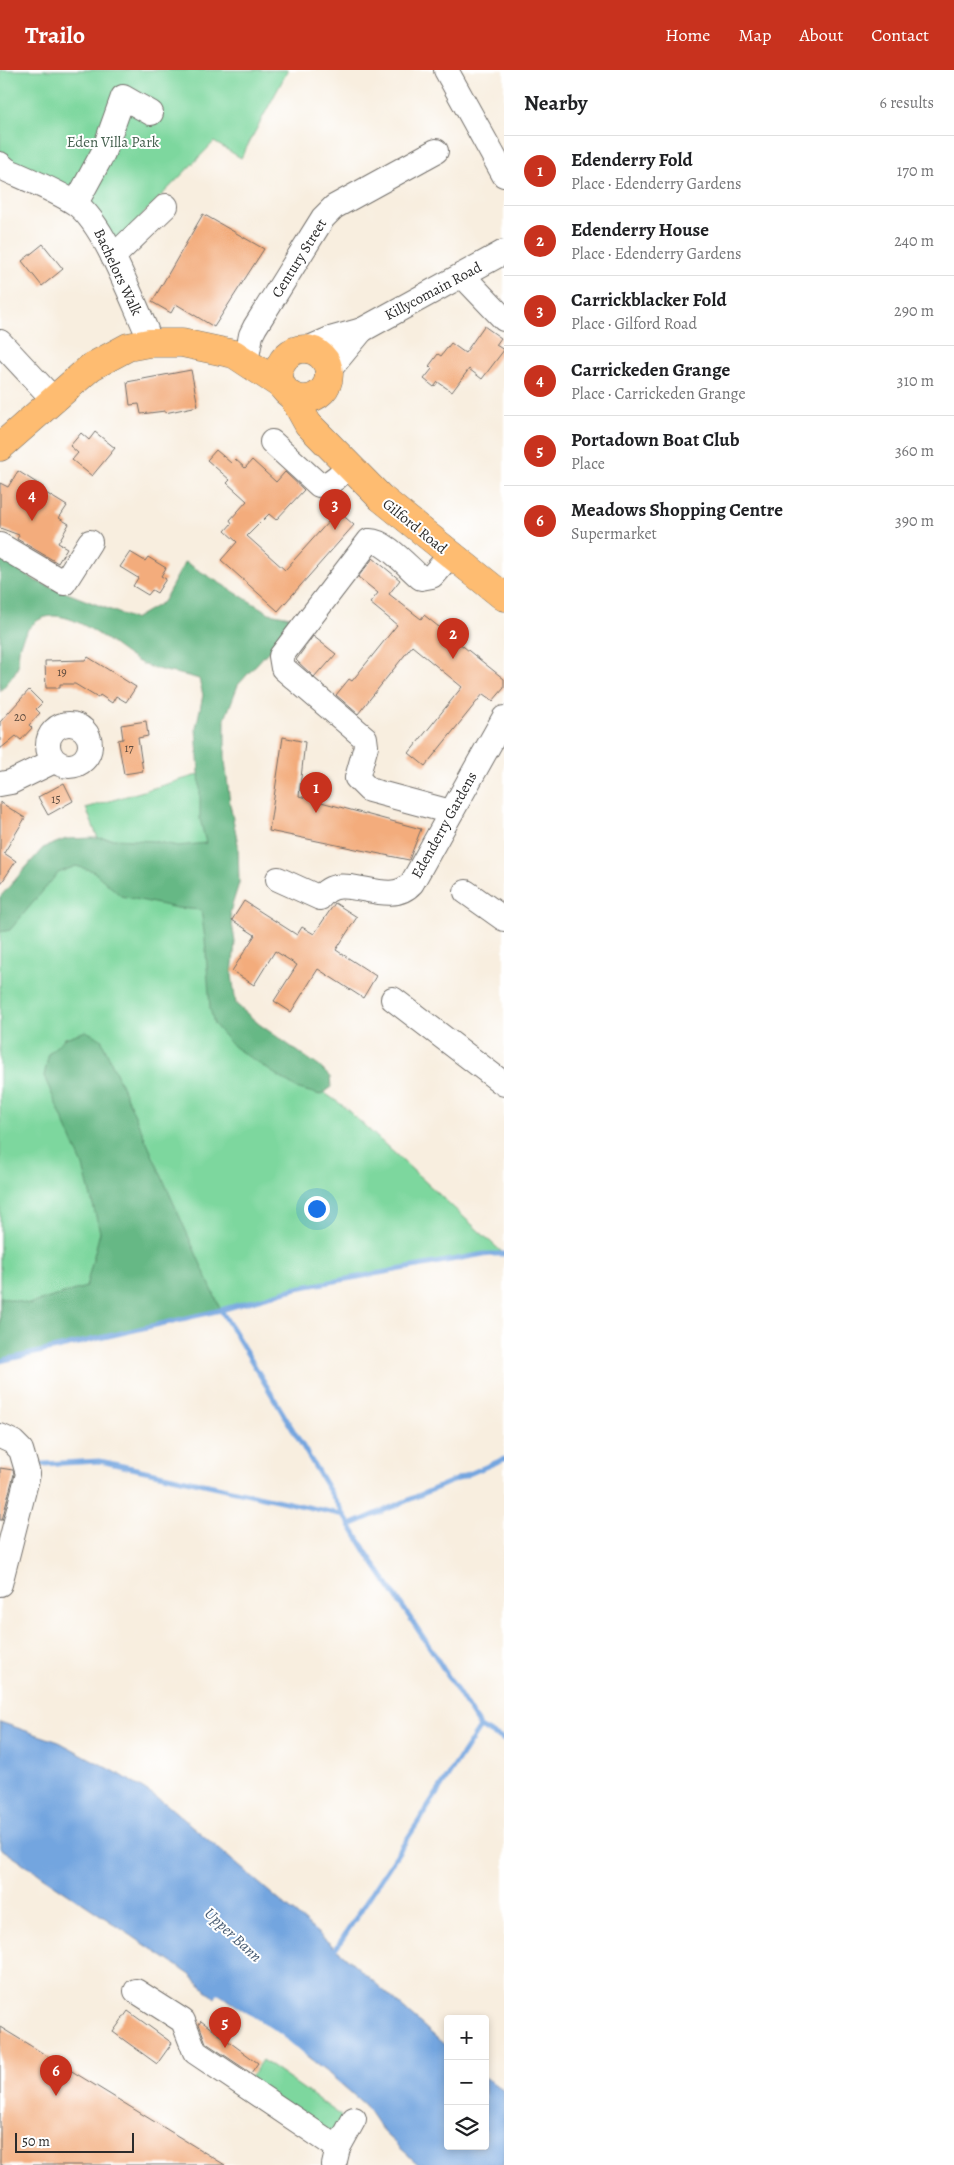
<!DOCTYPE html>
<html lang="en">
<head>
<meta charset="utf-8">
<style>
  :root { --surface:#fff; --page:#f2f2f2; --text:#202124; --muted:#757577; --line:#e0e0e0; --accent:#c8321e }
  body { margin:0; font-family:Alegreya,serif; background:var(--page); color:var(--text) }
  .controls { position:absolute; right:15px; bottom:15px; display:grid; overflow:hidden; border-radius:5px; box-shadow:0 2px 8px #0003 }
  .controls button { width:45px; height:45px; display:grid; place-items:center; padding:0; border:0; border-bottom:1px solid var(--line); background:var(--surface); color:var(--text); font:25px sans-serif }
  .scale { position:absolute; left:15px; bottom:12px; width:119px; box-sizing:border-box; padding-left:5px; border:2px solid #2b2b2b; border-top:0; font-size:14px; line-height:18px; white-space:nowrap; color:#2b2b2b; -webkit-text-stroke:4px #fff; paint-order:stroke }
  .you { position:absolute; left:316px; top:1138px; width:18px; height:18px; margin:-12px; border:4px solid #fff; border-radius:50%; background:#1a73e8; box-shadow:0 0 0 8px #1a73e833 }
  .badge { display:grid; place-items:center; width:32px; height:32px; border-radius:50%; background:var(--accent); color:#fff; font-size:16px; font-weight:700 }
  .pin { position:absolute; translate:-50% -41px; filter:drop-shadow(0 1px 2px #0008) }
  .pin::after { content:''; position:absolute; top:26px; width:18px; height:15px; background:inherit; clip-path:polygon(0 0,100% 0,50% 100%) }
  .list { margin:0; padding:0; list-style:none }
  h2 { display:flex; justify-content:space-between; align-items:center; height:65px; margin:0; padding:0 20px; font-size:21px }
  h2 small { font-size:16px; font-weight:400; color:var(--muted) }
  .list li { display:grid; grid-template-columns:32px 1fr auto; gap:15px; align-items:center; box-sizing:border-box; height:70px; padding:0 20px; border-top:1px solid var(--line) }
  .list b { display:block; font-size:19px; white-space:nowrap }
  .list p { margin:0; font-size:16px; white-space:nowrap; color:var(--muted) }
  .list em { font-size:16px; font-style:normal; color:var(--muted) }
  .icon { flex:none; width:28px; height:28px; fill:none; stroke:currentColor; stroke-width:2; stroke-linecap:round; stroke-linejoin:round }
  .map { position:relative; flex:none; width:504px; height:2095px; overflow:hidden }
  header { display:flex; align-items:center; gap:30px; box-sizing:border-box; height:70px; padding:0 25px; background:var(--accent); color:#fff }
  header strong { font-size:24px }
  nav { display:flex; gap:28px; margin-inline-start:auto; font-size:18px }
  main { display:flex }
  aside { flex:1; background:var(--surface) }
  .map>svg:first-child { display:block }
  .green { fill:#7dd79e; stroke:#548164 }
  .forest { fill:#66b885; stroke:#487258 }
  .water { fill:#73a5df; stroke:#4f6885 }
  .pier { fill:#f8eedf }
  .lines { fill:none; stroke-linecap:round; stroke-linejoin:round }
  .stream { stroke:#73a5df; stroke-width:5 }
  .building { fill:#f3ac7c }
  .minor-casing { stroke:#736f6a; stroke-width:26 }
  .major-casing { stroke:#736f6a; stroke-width:29 }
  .minor { stroke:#fff; stroke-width:24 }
  .major { stroke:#febc71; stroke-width:28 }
  .labels { text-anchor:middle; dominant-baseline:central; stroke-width:4; stroke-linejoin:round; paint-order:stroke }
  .number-label { font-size:12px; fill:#5d4b3f }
  .park-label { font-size:15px; fill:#445f4e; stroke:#fff }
  .street-label { font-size:15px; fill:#2b2b2b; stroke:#fff }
  .water-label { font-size:16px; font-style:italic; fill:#485c73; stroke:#fff }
</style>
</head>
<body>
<header>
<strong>Trailo</strong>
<nav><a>Home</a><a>Map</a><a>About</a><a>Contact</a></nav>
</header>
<main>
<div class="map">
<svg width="504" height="2095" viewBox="0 0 504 2095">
  <rect width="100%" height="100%" fill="#fff"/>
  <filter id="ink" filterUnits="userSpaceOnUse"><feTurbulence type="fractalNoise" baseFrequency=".02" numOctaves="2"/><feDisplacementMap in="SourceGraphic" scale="10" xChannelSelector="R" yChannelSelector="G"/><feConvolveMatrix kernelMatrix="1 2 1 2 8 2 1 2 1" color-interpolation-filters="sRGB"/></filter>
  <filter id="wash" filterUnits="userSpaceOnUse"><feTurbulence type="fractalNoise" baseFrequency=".0096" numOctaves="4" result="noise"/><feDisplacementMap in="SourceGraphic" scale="20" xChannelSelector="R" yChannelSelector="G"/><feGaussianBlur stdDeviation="1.12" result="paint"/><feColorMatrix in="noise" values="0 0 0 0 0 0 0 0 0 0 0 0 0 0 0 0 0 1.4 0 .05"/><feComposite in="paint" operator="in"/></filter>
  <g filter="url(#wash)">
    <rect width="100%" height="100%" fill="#f8eedf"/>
    <!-- green -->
    <g class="green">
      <path d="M0,0H288L241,88L214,72L108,180L94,151L0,94Z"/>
      <path d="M211,701L232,959L342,1035L504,1184H484L297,1218L221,1240L0,1291V827L101,776L86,738Z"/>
      <path d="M262,1990L339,2044L345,2053L334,2069L248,2010Z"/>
    </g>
    <!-- forest -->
    <g class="forest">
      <path d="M0,484L36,511L134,549L163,532L185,492L269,543L290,547L293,558L264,586L238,615L225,649V690L230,734L238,774L239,813L230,842L235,872L232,905L236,934L259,954L320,997L330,1007L331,1017L320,1025L296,1018L234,977L214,954L210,938L205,869L201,840L177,838L121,826L93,801L76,796L58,803L10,860L0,862V827L43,778L66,769L95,768L153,771L178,776L206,773L200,749V717L196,658L203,625L199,609C181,603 153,601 137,591C111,576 63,527 33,554C26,560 20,571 19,580C18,585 19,591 18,596C15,605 6,614 0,621Z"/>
      <path d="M86,961L101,969L221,1240L0,1291V1227L29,1234L86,1217L100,1162L83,1096L44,1006L49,983L65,968Z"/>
    </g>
    <!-- water -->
    <path class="water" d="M0,1652L59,1672L121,1705L165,1733L354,1894L448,1978V2076H485V2007L504,2021V2095H419L384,2063L365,2035L333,2007L267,1957L222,1926L215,1928L189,1904L0,1778Z"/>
    <!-- pier -->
    <path class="pier" d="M218,1924L280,1964L307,1987L305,1989L221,1928L214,1930Z"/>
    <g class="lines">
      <!-- stream -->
      <g class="stream">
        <path d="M221,1240L368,1485L431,1579L480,1657L335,1880"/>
        <path d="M0,1291L221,1240L297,1218L484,1184H504"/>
        <path d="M43,1394L100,1391L344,1445"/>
        <path d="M350,1455L504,1389"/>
        <path d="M480,1657L504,1670"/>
      </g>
    </g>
    <g id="blocks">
      <!-- building -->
      <g class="building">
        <path d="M203,144L264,179L214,257L176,234L171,243L152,232Z"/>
        <path d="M43,174L63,199L42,216L22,191Z"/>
        <path d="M484,256L501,268L496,275L504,280L482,309L469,299L452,322L438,312L434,317L424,309L432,299L429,296L438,284L441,286L451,273L465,283Z"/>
        <path d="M191,300L198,336L165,343V341L141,344L139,334L130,335L127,312Z"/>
        <path d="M95,362L115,378L92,406L72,390L78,383L70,376L81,363L89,370Z"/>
        <path d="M216,380L231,393L235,389L245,398L252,390L276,412L285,402L304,420L276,450L269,444L247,466L285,500L338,441L354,455L278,541L221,490L237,472L225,461L232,453L230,450L247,431L227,413L230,410L207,390Z"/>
        <path d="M18,401L43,417L41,420L67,436L59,448L69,454L58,473L67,478L58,493L17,469L19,465L0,458V413L8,417Z"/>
        <path d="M130,482L145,491L148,487L166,498L161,506L166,509L157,523L152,520L148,525L133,516L138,508L120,497Z"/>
        <path d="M373,488L400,510L389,524L421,549L424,545L504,609V618L493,631L483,624L425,696L409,683L462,617L412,576L358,644L336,625L349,609L352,611L397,555L370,533L378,523L358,507Z"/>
        <path d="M313,566L336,584L322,600L321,599L314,607L296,590Z"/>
        <path d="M88,587L136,617L126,632L116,626L112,633L100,625L98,628L75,614H60V618H46L45,591L86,590Z"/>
        <path d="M29,620L42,633L36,639L40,643L29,655L32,658L21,670L16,666L0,679V652Z"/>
        <path d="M146,651L148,666L138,668L143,701L124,704L118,670L123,669L121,655Z"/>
        <path d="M283,667L305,672L299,726L421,759L409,790L269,761Z"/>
        <path d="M64,713L73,731L48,745L38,727Z"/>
        <path d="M0,732L25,748L4,783L16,791L0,815Z"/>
        <path d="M244,831L297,865L302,857L314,864L335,833L357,847L336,880L376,906L363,928L318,899L291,942L274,931L297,895L275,881L254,915L232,901L255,865L232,850Z"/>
        <path d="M0,1398L13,1400L14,1404L2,1450H0Z"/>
        <path d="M128,1941L172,1973L157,1994L113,1962Z"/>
        <path d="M201,1951L258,1993L251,2003L206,1973L199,1954Z"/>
        <path d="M0,1957L225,2095H0Z"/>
      </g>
    </g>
  </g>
  <g filter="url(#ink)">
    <use href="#blocks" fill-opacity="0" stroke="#736f6a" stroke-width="1"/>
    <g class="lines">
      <defs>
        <g id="minor">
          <path d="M446,0L504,105"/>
          <path d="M0,94L7,100C27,109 59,122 76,134C104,154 131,227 146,260L149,273"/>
          <path d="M76,133L103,83L123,27L151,43"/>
          <path d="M113,187L166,136"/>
          <path d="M462,205L504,249"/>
          <path d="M0,272L54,330"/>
          <path d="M307,279L330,269L362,260L504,182"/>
          <path d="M246,292L251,265L255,257L323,148L334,137L436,81"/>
          <path d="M329,300L362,260"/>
          <path d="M272,372L319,415C331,415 339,405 348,397"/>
          <path d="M0,475L64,513L90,472"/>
          <path d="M451,484L432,506L421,508C409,498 384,469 369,471L281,586L283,598L365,668L366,676L357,708L369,720L451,742"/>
          <circle cx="69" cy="675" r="21"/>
          <path d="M0,714L11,712L54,691"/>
          <path d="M278,809L320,828C341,797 387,841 412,813L504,648"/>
          <path d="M466,822L504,849"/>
          <path d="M393,929L504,1014"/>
          <path d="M0,1366L13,1372L21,1380L28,1404L0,1514"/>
          <path d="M136,1921L183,1951L195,1982L338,2078"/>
          <path d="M334,2095L338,2078L354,2049"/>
        </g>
        <g id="major">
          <circle cx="304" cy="304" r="25"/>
          <path d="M293,327L308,354L381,428L504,527"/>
          <path d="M0,377L91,297L128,277L149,273H182L234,284L281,315"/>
        </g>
      </defs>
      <!-- minor casing -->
      <use href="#minor" class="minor-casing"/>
      <!-- major casing -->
      <use href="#major" class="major-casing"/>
      <!-- minor -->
      <use href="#minor" class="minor"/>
      <!-- major -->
      <use href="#major" class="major"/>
    </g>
  </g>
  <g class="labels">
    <!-- number labels -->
    <g class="number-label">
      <text x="62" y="602">19</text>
      <text x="20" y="647">20</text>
      <text x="129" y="678">17</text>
      <text x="56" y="729">15</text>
    </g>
    <!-- park labels -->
    <g class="park-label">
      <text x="113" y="72">Eden Villa Park</text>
    </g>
    <!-- street labels -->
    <g class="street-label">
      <text transform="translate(299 188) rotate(-58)">Century Street</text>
      <text transform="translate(118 202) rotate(65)">Bachelors Walk</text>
      <text transform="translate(433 221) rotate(-28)">Killycomain Road</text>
      <text transform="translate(415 456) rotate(39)">Gilford Road</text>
      <text transform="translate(444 755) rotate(-61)">Edenderry Gardens</text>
    </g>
    <!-- water labels -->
    <g class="water-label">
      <text transform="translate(233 1865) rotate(43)">Upper Bann</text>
    </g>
  </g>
</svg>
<div class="controls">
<button>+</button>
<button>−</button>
<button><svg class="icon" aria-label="layers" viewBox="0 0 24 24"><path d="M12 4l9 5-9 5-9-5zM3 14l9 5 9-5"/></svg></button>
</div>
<div class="scale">50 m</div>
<div class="you"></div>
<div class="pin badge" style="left:316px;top:743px">1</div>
<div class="pin badge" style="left:453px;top:589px">2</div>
<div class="pin badge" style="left:335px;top:460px">3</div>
<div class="pin badge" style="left:32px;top:451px">4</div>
<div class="pin badge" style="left:225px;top:1978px">5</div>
<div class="pin badge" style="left:56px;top:2026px">6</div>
</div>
<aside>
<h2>Nearby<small>6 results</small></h2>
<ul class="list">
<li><span class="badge">1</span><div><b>Edenderry Fold</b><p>Place · Edenderry Gardens</p></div><em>170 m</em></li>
<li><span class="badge">2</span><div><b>Edenderry House</b><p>Place · Edenderry Gardens</p></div><em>240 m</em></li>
<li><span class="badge">3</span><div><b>Carrickblacker Fold</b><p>Place · Gilford Road</p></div><em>290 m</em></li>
<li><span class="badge">4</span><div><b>Carrickeden Grange</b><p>Place · Carrickeden Grange</p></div><em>310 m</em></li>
<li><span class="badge">5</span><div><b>Portadown Boat Club</b><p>Place</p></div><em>360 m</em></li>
<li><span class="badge">6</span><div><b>Meadows Shopping Centre</b><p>Supermarket</p></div><em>390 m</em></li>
</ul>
</aside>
</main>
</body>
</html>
